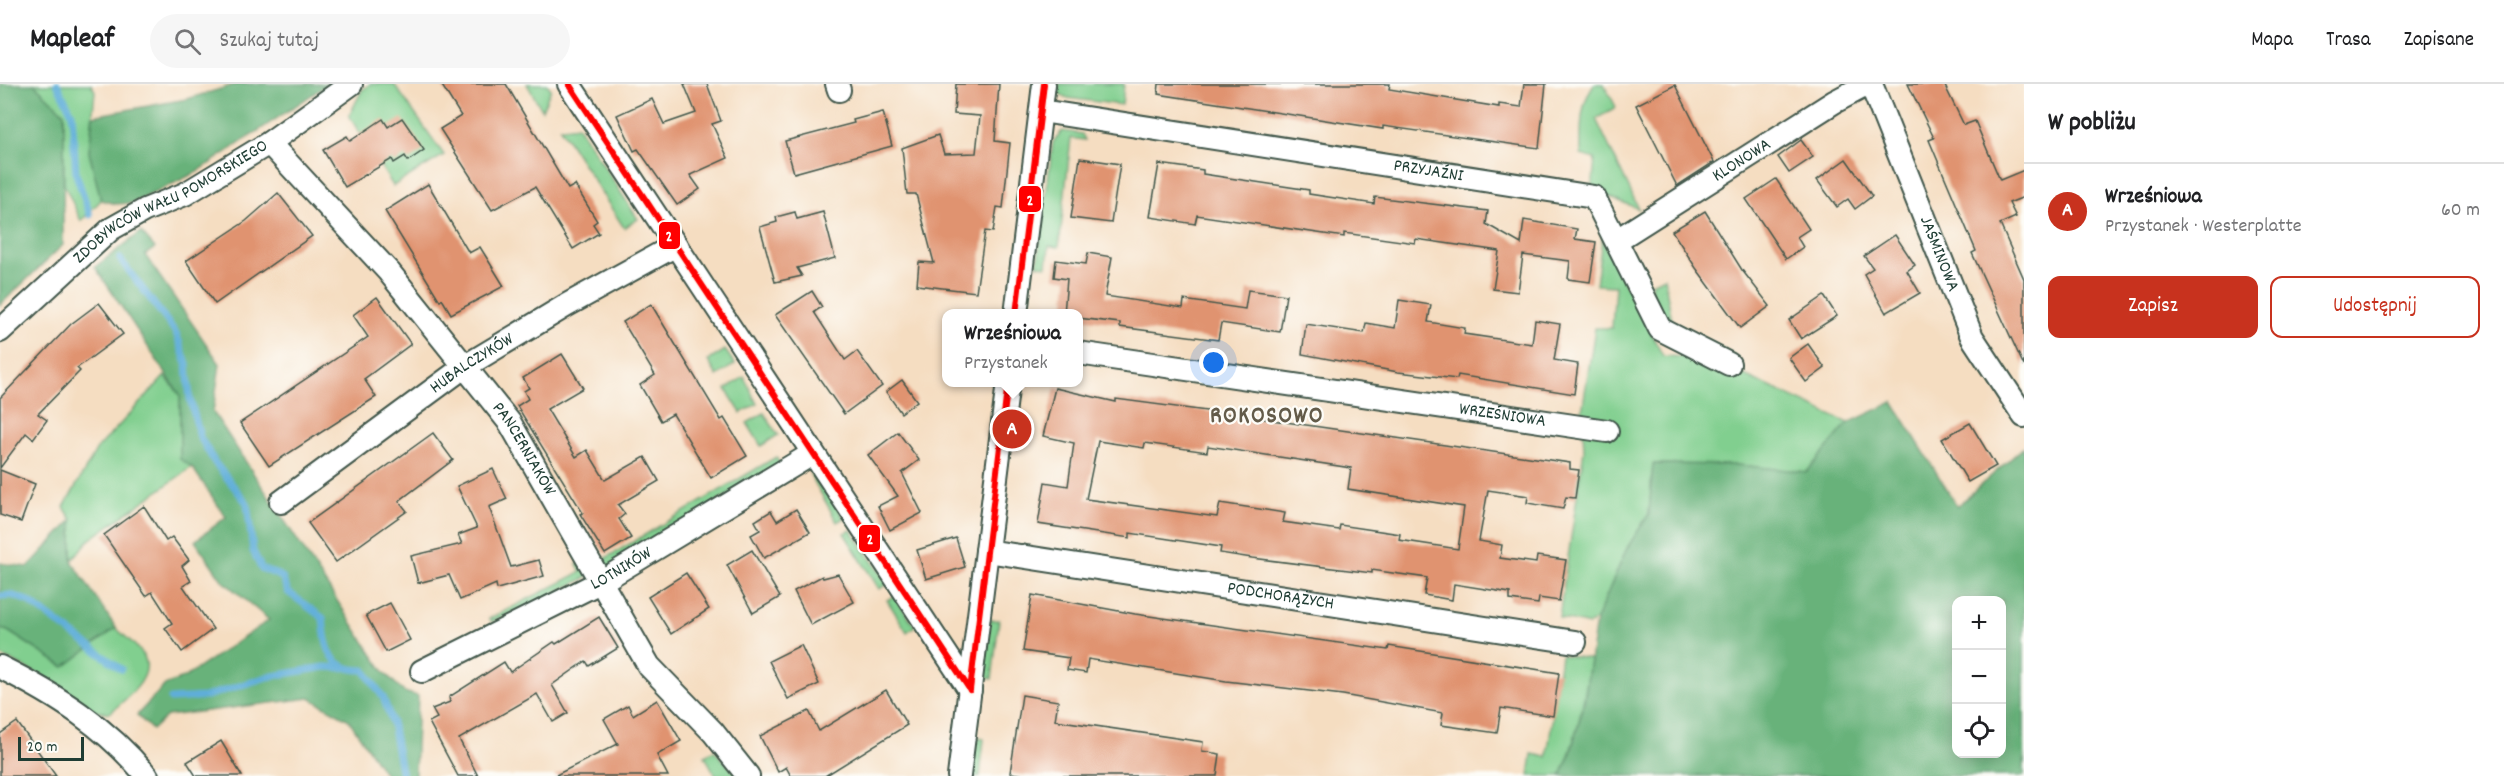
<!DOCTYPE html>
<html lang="pl">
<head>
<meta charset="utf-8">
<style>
  :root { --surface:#fff; --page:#f6f6f6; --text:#202124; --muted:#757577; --line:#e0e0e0; --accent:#c8321e }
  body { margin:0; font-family:Dekko,sans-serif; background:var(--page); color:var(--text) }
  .controls { position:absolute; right:18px; bottom:18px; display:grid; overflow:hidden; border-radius:12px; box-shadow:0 3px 15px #0003 }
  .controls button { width:54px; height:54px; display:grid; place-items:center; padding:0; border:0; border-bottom:2px solid var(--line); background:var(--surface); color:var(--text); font:30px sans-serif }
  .scale { position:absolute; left:18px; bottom:15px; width:66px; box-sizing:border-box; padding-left:6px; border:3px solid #1f3d34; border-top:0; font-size:16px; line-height:21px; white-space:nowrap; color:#1f3d34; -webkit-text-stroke:4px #fdfcf7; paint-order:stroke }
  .you { position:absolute; left:1214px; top:279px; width:21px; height:21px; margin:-15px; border:4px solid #fff; border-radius:50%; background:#1a73e8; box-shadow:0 0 0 9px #1a73e833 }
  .badge { display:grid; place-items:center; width:39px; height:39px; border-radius:50%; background:var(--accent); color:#fff; font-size:20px; font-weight:700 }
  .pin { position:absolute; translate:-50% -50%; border:3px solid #fff; box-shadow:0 2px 6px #0006 }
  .popup { position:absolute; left:942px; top:225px; width:141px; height:78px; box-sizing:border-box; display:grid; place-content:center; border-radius:12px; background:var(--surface); filter:drop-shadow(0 2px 4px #0005); font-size:20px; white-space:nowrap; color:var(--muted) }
  .popup b { font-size:22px; color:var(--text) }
  .popup::after { content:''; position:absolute; left:50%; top:100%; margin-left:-12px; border:12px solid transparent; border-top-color:var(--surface) }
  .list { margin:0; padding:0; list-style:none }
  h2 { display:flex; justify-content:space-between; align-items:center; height:78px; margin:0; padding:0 24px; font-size:26px }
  h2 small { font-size:20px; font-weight:400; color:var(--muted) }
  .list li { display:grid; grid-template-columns:39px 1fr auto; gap:18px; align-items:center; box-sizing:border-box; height:96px; padding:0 24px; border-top:2px solid var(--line) }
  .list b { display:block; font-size:22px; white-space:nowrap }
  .list p { margin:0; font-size:20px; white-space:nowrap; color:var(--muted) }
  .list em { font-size:20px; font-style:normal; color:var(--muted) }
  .actions { display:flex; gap:12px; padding:18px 24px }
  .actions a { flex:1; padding:14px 0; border:2px solid var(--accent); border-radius:12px; text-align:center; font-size:21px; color:var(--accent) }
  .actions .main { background:var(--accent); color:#fff }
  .icon { flex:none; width:33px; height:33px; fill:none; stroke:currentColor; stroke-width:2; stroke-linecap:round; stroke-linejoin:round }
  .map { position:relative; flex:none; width:2024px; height:692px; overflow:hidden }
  header { display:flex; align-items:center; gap:36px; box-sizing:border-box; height:84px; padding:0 30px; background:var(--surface); border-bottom:2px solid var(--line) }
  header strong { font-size:28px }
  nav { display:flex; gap:33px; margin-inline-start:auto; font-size:21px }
  .search { width:420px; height:54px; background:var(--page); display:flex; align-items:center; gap:15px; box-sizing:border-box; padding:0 21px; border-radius:33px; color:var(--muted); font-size:22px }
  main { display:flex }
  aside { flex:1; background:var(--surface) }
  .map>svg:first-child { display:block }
  .green { fill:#81cf8f; stroke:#508662; stroke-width:1.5 }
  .forest { fill:#68b27a; stroke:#447857; stroke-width:1.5; fill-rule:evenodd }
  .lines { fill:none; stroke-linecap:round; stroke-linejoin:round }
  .stream { stroke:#5faed9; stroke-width:7 }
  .building { fill:#e09370; fill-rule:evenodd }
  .street-casing { stroke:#3f5549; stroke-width:26 }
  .street { stroke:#fff; stroke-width:22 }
  .bus-1-casing { stroke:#fdfcf7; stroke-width:10 }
  .bus-1 { stroke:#f00; stroke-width:6 }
  .labels { text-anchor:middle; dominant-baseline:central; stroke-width:4.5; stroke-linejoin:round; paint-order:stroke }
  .street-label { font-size:18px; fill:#1f3d34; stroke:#fdfcf7 }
  .district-label { font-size:24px; font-weight:bold; letter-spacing:1.5px; fill:#635b49; stroke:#fdfcf7 }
  .line-badge { stroke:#fdfcf7; stroke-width:2 }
  .badge-label { font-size:16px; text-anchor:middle; font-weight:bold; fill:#fff }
</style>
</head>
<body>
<header>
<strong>Mapleaf</strong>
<div class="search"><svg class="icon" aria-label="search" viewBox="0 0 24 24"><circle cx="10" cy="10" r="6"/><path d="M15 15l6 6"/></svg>Szukaj tutaj</div>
<nav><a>Mapa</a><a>Trasa</a><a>Zapisane</a></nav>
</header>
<main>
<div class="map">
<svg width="2024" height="692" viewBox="0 0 2024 692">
  <rect width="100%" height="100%" fill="#fdfcf7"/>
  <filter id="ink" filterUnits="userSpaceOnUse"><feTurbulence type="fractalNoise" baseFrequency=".0167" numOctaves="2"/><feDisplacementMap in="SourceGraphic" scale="12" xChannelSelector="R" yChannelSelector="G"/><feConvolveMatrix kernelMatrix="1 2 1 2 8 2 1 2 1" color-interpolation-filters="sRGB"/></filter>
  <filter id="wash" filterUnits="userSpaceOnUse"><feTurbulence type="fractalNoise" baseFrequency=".008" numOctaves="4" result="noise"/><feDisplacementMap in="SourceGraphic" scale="24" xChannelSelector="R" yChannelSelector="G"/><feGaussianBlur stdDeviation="1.35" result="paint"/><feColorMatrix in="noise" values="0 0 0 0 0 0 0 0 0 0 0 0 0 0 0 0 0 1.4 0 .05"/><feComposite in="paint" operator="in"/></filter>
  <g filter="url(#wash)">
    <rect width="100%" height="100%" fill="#f5ddc1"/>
    <!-- green -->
    <g class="green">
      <path d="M34,0H91L95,7L89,68L101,116L81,137L64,100V29Z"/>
      <path d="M370,0H394L444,71L393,102L349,32L362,6Z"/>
      <path d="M527,0H547L551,5L542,26Z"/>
      <path d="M1059,0H1124L1122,21L1067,14L1058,9Z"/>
      <path d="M1594,0H1604L1616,23L1596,35L1639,125L1592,106L1595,75L1581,71C1581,45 1579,22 1594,0Z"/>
      <path d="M578,42L638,135L624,144L560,44Z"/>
      <path d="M1062,47L1082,50L1085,56L1071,54L1059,163L1049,162L1047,182L1037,181L1053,58Z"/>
      <path d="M1602,155L1663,272L1689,273L1706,256L1737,273L1740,289L1848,339L1807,388L1738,381L1653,380L1649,430L1627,464L1596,536L1589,541L1559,534L1584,366L1582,328L1595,244H1612L1615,202L1596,201Z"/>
      <path d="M1664,193L1672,237L1699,252L1689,260C1671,244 1649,225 1651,199Z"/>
      <path d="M725,266L735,280L717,292L708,277Z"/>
      <path d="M165,292L180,311V374L192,383L89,456L72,477V436L64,423L97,365Z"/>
      <path d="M744,293L757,320L741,329L726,305Z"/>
      <path d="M764,329L778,351L761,362L747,339Z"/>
      <path d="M776,373L780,380L610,482L603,480L604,475Z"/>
      <path d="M810,390L819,394L844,434L837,438Z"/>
      <path d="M851,446L888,500L879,505L844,449Z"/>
      <path d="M583,479L588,493L492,538L489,535L581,488L577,480Z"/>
      <path d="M894,512L915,542L907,548L887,516Z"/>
      <path d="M990,536H999L992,595L988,594L984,589Z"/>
      <path d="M116,544C124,552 137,561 143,571C157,593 124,616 110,629L93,627L52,597L0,571V545L8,547L64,583Z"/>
      <path d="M1561,571L1590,575C1585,616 1577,654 1561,692H1529L1532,670L1547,673Z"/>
      <path d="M979,654L984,655L980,692H972L975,658Z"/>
      <path d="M714,666L738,692H716L705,672Z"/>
    </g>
    <!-- forest -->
    <g class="forest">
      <path d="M0,0H34L64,29L63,161L0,221Z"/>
      <path d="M237,0H328L197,88L133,119L116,120L101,116L89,68L93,32L187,15Z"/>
      <path d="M141,148L155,164L145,171L220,280L213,328L384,588L404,608L418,612L415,692H386L349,636L310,614L167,632L152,646L137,631L165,601L185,593L269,536L222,496L195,457L226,433L192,383L180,375V311L95,183Z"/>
      <path d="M1893,318L1957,422L2024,363V692H1561L1571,668L1584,619L1596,536L1627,464L1649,430L1653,380L1738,381L1807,388L1848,339ZM1956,516H2002V670H1956Z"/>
      <path d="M72,436V477L116,544L64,583L8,547L0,545V479L28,483Z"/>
    </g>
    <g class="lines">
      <!-- stream -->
      <g class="stream">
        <path d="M57,0L72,29L76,90L90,131"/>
        <path d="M120,175L176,249L187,280L190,315L200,353L215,379L247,419L253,467L261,484L282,493L288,508L323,534C326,564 329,586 364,586L383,613L392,639L402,692"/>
        <path d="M0,512L11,511L28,517L121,585"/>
        <path d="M171,615L204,613L267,593L325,583L342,584"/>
      </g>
    </g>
    <g id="blocks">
      <!-- building -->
      <g class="building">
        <path d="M441,0H506L568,105L575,101L597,137L593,140L599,149L573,165L535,103L492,126L440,45L461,32Z"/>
        <path d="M684,0H707L721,37L712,40L728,74L690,91L700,105L677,121L638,65L634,67L617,31L652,15L664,40L696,29Z"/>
        <path d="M956,0H999L995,57L1010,59L1003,124L997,123L993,148L985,147L976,208L917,201L919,178L934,179L916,110H907L902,64L938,51L944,70L976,69L980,32L954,30Z"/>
        <path d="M1159,0H1390L1389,5L1499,23V20L1521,23L1524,0H1546L1539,64L1383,42V45L1158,10Z"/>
        <path d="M1908,0H1944L1964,41L1975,37L2000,96L2024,86V113L2009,119L2016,133L2000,140L2024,195V282L1972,169L1976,167L1929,56L1934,54Z"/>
        <path d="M1675,1L1714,78L1677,102L1636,21Z"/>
        <path d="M883,28L892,62L794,89L785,57L854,39L853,36Z"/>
        <path d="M402,34L424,66L408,77L405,72L394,79L392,75L345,103L323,66L347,52L350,57L383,35L388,43Z"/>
        <path d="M1801,56L1813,73L1789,89L1778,73Z"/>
        <path d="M1080,74L1120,80L1111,139L1071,134Z"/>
        <path d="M1846,75L1872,112L1855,125L1848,115L1837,123L1817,96Z"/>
        <path d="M1159,80L1203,86V90L1309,106V110L1374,120L1375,113L1488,127L1486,140L1521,160L1524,136L1577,145L1575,155L1596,158L1590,198L1568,195L1570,177L1523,171L1518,208L1493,205L1499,167L1416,155L1415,159L1344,149V153L1197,131L1195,140L1150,133Z"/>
        <path d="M1776,95L1809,145L1797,153L1803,163L1786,175L1746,115Z"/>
        <path d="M428,100L469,169L480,163L504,202L451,230L442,215L440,217L385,127Z"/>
        <path d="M278,109L312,152L215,220L186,177L246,137Z"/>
        <path d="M1705,127L1742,186L1770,222L1740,244L1696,184L1672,147Z"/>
        <path d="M795,128L797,135L823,128L835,174L797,184L802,192L775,198L760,143L777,138L776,133Z"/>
        <path d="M1895,151L1915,181L1907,187L1920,209L1886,229L1864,190L1873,184L1864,172Z"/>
        <path d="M1088,169L1112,173L1105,212L1183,224L1184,216L1245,225L1248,206L1286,211L1280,248L1221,239L1218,256L1120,243V239L1078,234V230H1064L1067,195L1054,193L1056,176L1086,180Z"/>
        <path d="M812,207L822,223L814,228L845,276L857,267L882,302L844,330L775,231Z"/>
        <path d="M1824,212L1837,232L1801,255L1789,236Z"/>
        <path d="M377,213L411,260L364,295L376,313L269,382L240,339L368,253L353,231Z"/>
        <path d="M1399,216L1431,221L1428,238L1465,244L1464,250L1532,260L1535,236L1560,240L1554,276L1578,280L1574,310L1458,291L1457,295L1398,288L1302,270L1306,240L1364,249L1366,239L1395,244Z"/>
        <path d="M99,219L123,250L77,284L80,287L38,330L47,336L33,355L26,349L0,384V314L71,240Z"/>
        <path d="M651,220L721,336L724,334L747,372L711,394L673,330L661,337L640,301L655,291L623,238Z"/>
        <path d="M1808,260L1825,284L1806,298L1789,274Z"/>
        <path d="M562,270L583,304L547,325L576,373L587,366L605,396L645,373L659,397L618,421L625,430L619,435L631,454L605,470L580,430L583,429L517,322L528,315L524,307L529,304L523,294Z"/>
        <path d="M902,296L917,317L901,329L886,308Z"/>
        <path d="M1055,304L1116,318V315L1237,331L1570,379V385L1579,386L1575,414L1566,413L1563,425L1527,419L1528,412L1488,406L1479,457L1502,461L1500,474L1536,479L1537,472L1566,476L1559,517L1539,514L1538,520L1510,516V509L1454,500L1452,516L1424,511L1427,494L1372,486V489L1252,474L1220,469L1221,463L1130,449V454L1038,440L1045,398L1068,402L1074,359L1043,352ZM1098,357L1144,364L1145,359L1207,368L1208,362L1351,384L1348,405L1464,423L1458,465L1399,456L1400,450L1340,441L1339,446L1283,438L1285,429L1220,419L1217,433L1086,415Z"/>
        <path d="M1970,339L1996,382L1968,398L1942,355Z"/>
        <path d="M898,348L919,376L902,389L922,429L890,446L878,422L898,412L868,371Z"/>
        <path d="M433,349L453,376L399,417L407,427L336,478L308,439Z"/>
        <path d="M493,385L507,415L489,423L511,483L539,476L544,492L497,505L496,500L460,516L449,491L418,499L411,472L462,460L458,451L477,444L457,402Z"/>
        <path d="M0,386L35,400L21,438L0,431Z"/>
        <path d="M144,422L166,457L172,453L189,476L182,482L191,497L183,502L213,545L182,568L165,544L172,539L152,508L146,512L104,451Z"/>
        <path d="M796,425L810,448L764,474L751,451L760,446L755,437L771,427L777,437Z"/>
        <path d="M956,454L965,483L926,495L917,466Z"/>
        <path d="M752,466L780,513L753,529L727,481Z"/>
        <path d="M686,489L709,525L671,550L648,513Z"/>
        <path d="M838,490L854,518L811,541L794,507L822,492L823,494Z"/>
        <path d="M1032,511L1135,530L1388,566L1389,562L1559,589L1553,632L1501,624L1497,649L1441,641L1443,629L1343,611L1226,597L1088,575L1086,589L1067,586L1069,574L1023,567Z"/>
        <path d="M390,519L410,556L386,568L366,531Z"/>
        <path d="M599,533L618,564L589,582L586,577L552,601L568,629L553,638L537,610L459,655L478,692H458L429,638L437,634L432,625L450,618L449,613L504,578L510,588L554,558L556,560Z"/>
        <path d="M801,561L819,600L788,615L769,577Z"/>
        <path d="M886,606L907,641L825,692H791L786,683L778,688L760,652L809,627L819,647Z"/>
        <path d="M1022,611L1058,617L1055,636L1203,658L1202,667L1220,670L1217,692H1032L1010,689Z"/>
        <path d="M657,616L681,657L657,671L668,692H554L618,660L604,635L628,621L633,631Z"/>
        <path d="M17,638L56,692H0V650Z"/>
        <path d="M221,657L242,692H196L187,678Z"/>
      </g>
    </g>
  </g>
  <g filter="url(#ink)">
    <use href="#blocks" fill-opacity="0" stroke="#3f5549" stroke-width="1.5"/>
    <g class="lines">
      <defs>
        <g id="street">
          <path d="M569,0L970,606"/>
          <path d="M837,0L839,6"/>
          <path id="s1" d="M1871,0L1972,253L2024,332"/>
          <path id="s2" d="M1041,27L1594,113L1660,245L1729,280"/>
          <path id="s3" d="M269,59L389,188L510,339L649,582L713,648L748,692"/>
          <path id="s4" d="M1617,156L1834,18L1868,0"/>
          <path d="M1016,230L1044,0"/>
          <path id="s5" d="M0,247L111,145L145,126L185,110L269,59L351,0"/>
          <path id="s6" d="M1078,269L1607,347"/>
          <path id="s7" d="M281,418L464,283L567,221L676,161"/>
          <path id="s8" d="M987,467L1575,558"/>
          <path d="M0,583C58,612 105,642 147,692"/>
          <path id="s9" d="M422,587L602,497L812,370"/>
          <path d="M959,692L1008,298"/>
        </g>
      </defs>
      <!-- street casing -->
      <use href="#street" class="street-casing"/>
      <!-- street -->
      <use href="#street" class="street"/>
      <defs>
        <g id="bus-1">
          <path d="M569,0L970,606"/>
          <path d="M1016,230L1044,0"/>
          <path d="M970,606L1008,298"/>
        </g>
      </defs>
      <!-- bus-1 casing -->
      <use href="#bus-1" class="bus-1-casing"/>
      <!-- bus-1 -->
      <use href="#bus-1" class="bus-1"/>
    </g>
  </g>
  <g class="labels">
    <!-- street labels -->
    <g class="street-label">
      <text stroke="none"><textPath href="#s4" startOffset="148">KLONOWA</textPath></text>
      <text stroke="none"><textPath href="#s2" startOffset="392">PRZYJAŹNI</textPath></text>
      <text stroke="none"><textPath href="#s5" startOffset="216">ZDOBYWCÓW WAŁU POMORSKIEGO</textPath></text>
      <text stroke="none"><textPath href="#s1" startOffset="183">JAŚMINOWA</textPath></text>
      <text stroke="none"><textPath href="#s7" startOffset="236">HUBALCZYKÓW</textPath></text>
      <text stroke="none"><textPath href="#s6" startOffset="429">WRZEŚNIOWA</textPath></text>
      <text stroke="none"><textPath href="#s3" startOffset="399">PANCERNIAKÓW</textPath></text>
      <text stroke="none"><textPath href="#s9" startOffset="224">LOTNIKÓW</textPath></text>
      <text stroke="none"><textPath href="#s8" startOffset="297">PODCHORĄŻYCH</textPath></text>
    </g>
    <!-- district labels -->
    <g class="district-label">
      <text x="1267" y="333">ROKOSOWO</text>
    </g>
  </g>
  <g class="line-badge">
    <rect x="1018" y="101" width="24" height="28" rx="6" fill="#f00"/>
    <rect x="658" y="137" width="23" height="29" rx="6" fill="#f00"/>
    <rect x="858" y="440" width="23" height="29" rx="6" fill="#f00"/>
  </g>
  <g class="badge-label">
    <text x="1030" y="121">2</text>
    <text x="669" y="157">2</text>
    <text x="870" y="460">2</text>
  </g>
</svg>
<div class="controls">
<button>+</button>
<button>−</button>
<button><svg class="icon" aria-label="locate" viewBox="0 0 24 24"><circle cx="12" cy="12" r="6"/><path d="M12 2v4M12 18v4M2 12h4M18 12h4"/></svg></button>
</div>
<div class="scale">20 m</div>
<div class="you"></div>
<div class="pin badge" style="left:1012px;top:345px">A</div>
<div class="popup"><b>Wrześniowa</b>Przystanek</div>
</div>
<aside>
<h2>W pobliżu<small></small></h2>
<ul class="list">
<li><span class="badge">A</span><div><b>Wrześniowa</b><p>Przystanek · Westerplatte</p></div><em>60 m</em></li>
</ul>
<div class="actions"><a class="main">Zapisz</a><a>Udostępnij</a></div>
</aside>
</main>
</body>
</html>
